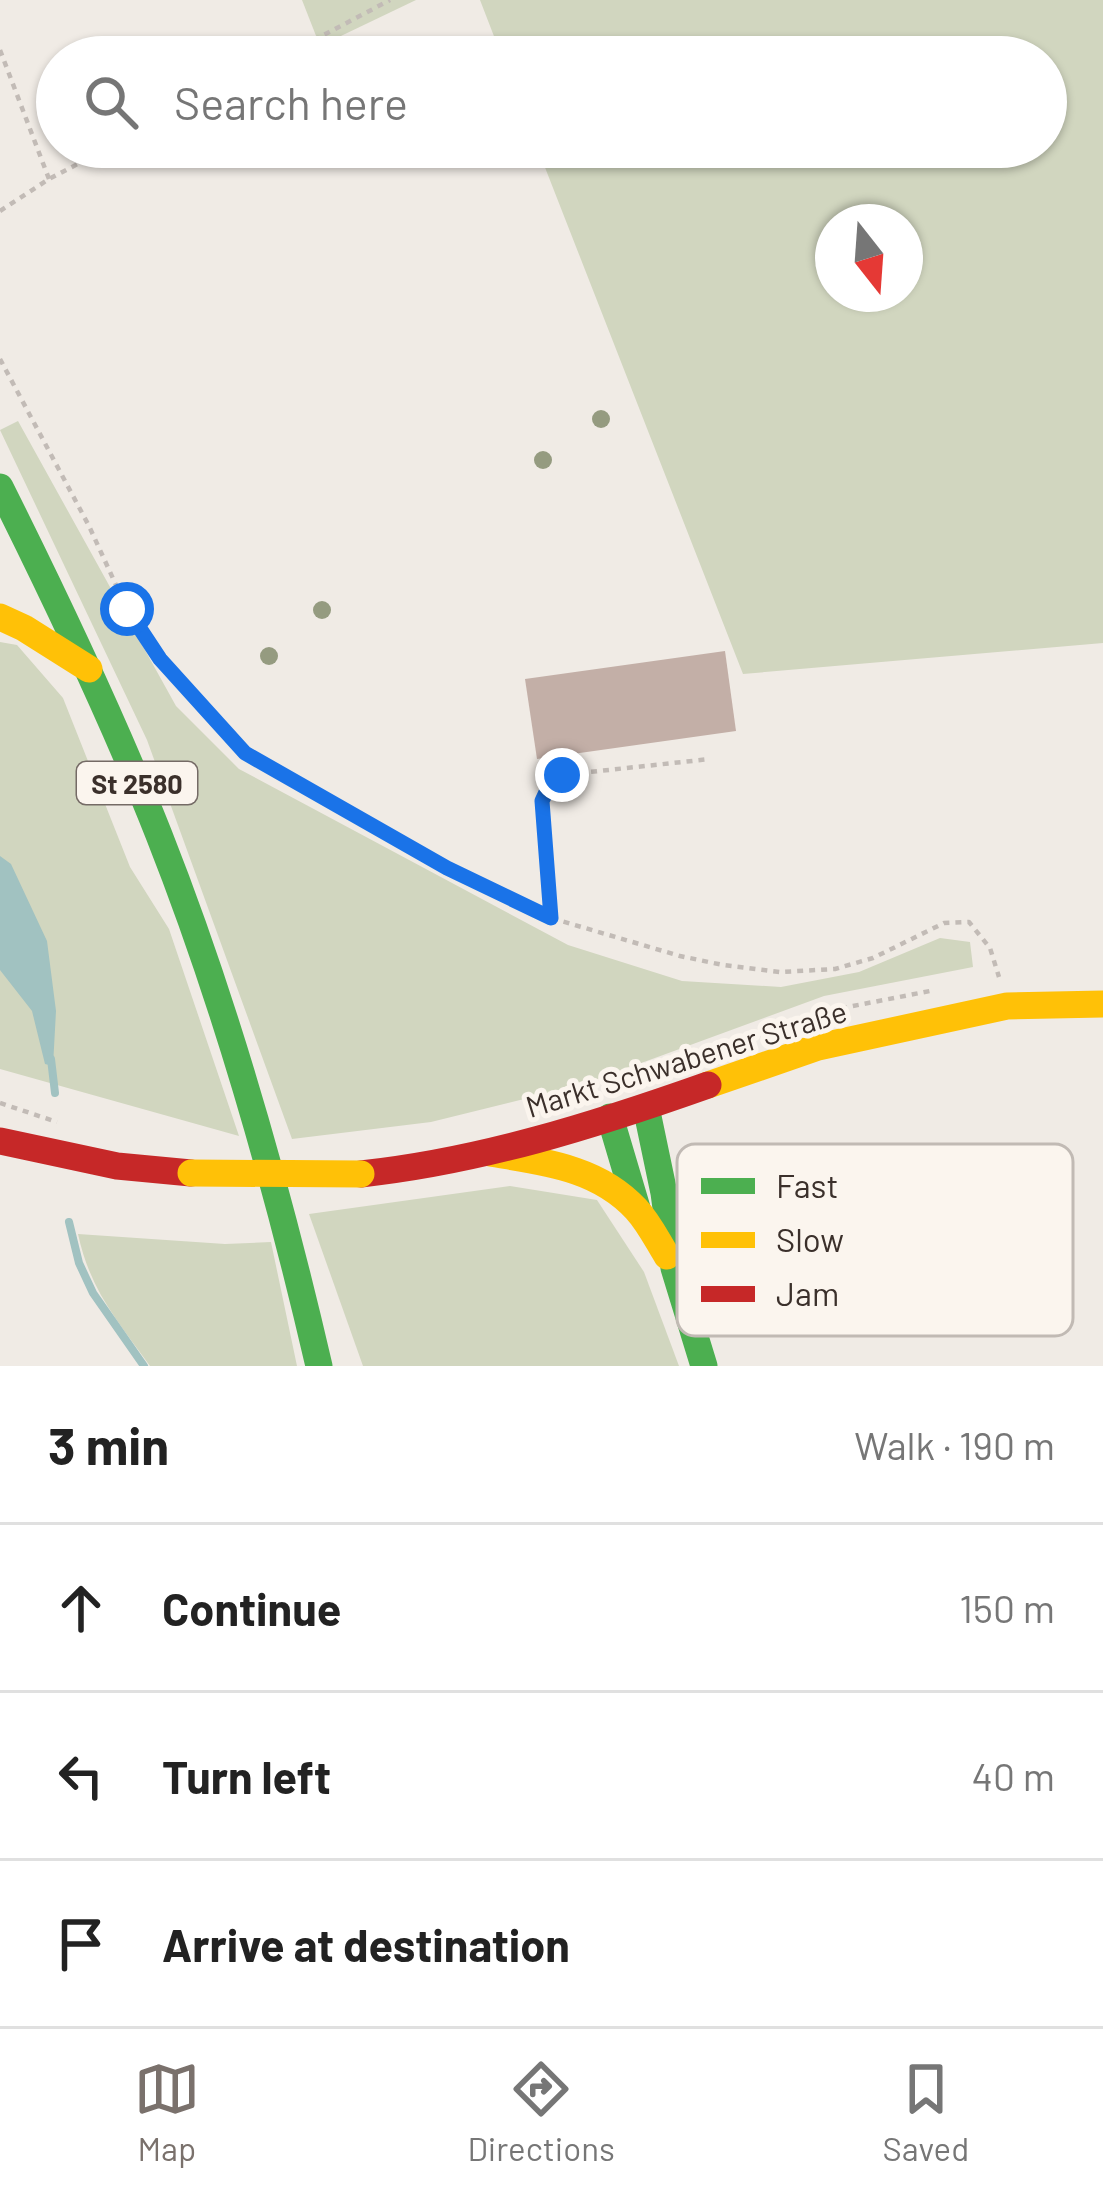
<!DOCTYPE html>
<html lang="en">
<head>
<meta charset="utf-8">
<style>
  :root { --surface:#fff; --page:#f2f2f2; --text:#222; --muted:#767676; --line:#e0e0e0; --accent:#7a716c }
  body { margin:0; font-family:Barlow,sans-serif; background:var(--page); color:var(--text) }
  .compass { position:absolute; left:815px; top:204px; width:108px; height:108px; border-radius:50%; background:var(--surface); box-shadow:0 3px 9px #0004; rotate:163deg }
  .stop { position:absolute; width:36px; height:36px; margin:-27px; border:9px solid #1a73e8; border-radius:50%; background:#fff }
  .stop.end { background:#1a73e8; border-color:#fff; box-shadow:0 3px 12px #0008 }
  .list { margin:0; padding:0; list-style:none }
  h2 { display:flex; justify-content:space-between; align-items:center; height:156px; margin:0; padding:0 48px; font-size:51px }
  h2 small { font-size:39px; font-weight:400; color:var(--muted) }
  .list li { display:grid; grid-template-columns:78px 1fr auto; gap:36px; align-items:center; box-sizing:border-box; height:168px; padding:0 48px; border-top:3px solid var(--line) }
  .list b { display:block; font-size:45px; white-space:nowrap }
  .list em { font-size:39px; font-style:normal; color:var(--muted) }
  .icon { flex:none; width:66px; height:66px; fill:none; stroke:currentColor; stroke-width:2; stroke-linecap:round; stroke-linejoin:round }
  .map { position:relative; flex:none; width:1103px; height:1366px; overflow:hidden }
  .search { position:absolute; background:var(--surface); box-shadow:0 3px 9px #0004; left:36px; right:36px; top:36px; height:132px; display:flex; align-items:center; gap:30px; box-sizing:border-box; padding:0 42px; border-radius:66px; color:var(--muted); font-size:45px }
  .sheet { height:660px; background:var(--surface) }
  nav { display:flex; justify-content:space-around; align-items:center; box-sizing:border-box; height:168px; border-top:3px solid var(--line); background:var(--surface); font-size:33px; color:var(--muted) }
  nav a { display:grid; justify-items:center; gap:6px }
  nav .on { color:var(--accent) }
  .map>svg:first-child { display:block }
  .green { fill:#d1d6bf; fill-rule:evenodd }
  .water { fill:#a1c2c1 }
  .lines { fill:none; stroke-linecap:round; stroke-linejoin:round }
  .stream { stroke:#a1c2c1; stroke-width:8 }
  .building { fill:#c3afa7 }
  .path { stroke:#c2bbb6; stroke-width:4.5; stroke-dasharray:6 6; stroke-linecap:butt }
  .fast { stroke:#4caf50; stroke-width:27 }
  .slow { stroke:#ffc107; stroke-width:27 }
  .jam { stroke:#c62828; stroke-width:27 }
  .slow-bridge { stroke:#ffc107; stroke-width:27 }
  .tree { fill:#959b80 }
  .route { stroke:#1a73e8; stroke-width:15 }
  .labels { text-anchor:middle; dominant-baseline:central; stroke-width:10; stroke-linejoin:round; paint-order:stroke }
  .shield { fill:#fbf5ee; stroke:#756b66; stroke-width:3 }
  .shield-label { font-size:27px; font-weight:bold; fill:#3b302b }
  .street-label { font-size:30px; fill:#3b302b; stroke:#fbf5ee }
  .key { fill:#fbf5ee; stroke:#c1bab4; stroke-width:3 }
  .key-label { font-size:33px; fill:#3b302b }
</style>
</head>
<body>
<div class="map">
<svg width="1103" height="1366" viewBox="0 0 1103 1366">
  <rect width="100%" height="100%" fill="#f0ebe5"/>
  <!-- green -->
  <g class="green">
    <path d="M302,0H416L320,46Z"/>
    <path d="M480,0H1103V643L743,674L537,147H1046V57H502ZM833,222H905V294H833Z"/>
    <path d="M18,421L176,706L239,769L568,945L682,981L781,987L859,972L940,938L970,942L973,967L824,996L584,1084L431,1122L292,1139L147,740L0,430Z"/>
    <path d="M0,642L17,645L63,698L130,867L169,929L239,1136L0,1069Z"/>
    <path d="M510,1186L597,1200L644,1272L679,1366H363L309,1214Z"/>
    <path d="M78,1234L225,1244L271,1242L297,1366H150C117,1320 90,1290 78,1234Z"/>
  </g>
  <!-- water -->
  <path class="water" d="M0,856L11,864L47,941L56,1011L53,1066L45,1064L32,1011L0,970Z"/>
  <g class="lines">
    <!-- stream -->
    <g class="stream">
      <path d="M51,1059L55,1093"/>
      <path d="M69,1222L79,1263L93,1293L144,1366"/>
    </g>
  </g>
  <!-- building -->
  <path class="building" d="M725,651L736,731L537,759L525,679Z"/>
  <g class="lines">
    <!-- path -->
    <g class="path">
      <path d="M0,50L49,179"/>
      <path d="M282,57L390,0"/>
      <path d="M0,211L49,179L110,147"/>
      <path d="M0,359L89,526L127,609L161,660L245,753L447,868L551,918L680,956L723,965L780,972L835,969L873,958L944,923L969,922L990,948L999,977"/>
      <path d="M551,918L542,801L548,788L562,775L710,759"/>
      <path d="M716,1050L822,1012L930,991"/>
      <path d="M0,1103L57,1122"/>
    </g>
    <!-- fast -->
    <g class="fast">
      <path d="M0,487C57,601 112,716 159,835C227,1007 277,1185 319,1366"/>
      <path d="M646,1107L664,1193L674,1268L704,1366"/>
      <path d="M610,1117L637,1208"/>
    </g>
    <!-- slow -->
    <g class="slow">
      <path d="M0,617L24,628L89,669"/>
      <path d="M708,1085L818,1047L1007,1006L1103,1004"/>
      <path d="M490,1153C543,1162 597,1167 636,1209C649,1223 657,1240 667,1256"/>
    </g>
    <!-- jam -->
    <g class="jam">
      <path d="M0,1141L117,1166L191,1173"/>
      <path d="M361,1174C481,1161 595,1125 708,1085"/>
    </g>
    <!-- slow-bridge -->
    <path class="slow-bridge" d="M191,1173L361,1174"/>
  </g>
  <!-- trees -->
  <g class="tree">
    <circle cx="601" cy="419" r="9"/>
    <circle cx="543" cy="460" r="9"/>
    <circle cx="322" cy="610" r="9"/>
    <circle cx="269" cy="656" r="9"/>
  </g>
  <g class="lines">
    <!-- route -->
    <path class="route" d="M127,609L160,659L245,753L447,868L551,918L542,801L548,788L562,775"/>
  </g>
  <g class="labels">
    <!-- shield labels -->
    <rect class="shield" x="77" y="762" width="120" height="42" rx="9"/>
    <g class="shield-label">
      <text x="137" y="783">St 2580</text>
    </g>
    <!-- street labels -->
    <g class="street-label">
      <text transform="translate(686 1058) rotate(-17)">Markt Schwabener Straße</text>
    </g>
  </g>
  <!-- legend -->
  <rect x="677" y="1144" width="396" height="192" rx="18" class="key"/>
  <rect x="701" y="1178" width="54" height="16" fill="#4caf50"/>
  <rect x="701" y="1232" width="54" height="16" fill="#ffc107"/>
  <rect x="701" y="1286" width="54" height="16" fill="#c62828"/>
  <g class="key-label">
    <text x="776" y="1198">Fast</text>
    <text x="776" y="1252">Slow</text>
    <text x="776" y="1306">Jam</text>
  </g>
</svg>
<svg class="compass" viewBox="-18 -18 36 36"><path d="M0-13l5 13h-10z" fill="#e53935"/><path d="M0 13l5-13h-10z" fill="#767676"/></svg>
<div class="stop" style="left:127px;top:609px"></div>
<div class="stop end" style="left:562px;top:775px"></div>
<div class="search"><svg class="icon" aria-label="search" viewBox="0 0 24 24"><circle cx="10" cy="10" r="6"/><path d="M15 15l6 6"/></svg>Search here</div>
</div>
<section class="sheet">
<h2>3 min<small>Walk · 190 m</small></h2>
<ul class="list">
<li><svg class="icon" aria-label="ahead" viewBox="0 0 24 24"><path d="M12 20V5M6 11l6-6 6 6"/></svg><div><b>Continue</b></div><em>150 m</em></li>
<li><svg class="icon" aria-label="left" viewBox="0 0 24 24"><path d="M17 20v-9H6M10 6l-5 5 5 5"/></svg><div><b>Turn left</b></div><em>40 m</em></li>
<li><svg class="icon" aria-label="arrive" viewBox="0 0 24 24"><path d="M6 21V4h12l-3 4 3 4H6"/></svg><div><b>Arrive at destination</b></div></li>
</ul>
</section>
<nav>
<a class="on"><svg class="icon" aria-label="map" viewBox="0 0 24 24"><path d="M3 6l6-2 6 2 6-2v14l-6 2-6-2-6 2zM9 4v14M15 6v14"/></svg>Map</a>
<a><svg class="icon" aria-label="directions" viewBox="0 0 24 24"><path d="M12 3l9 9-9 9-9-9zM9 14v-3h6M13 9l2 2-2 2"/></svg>Directions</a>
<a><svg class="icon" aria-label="saved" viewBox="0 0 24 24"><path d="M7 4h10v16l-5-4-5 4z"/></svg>Saved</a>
</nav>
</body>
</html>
